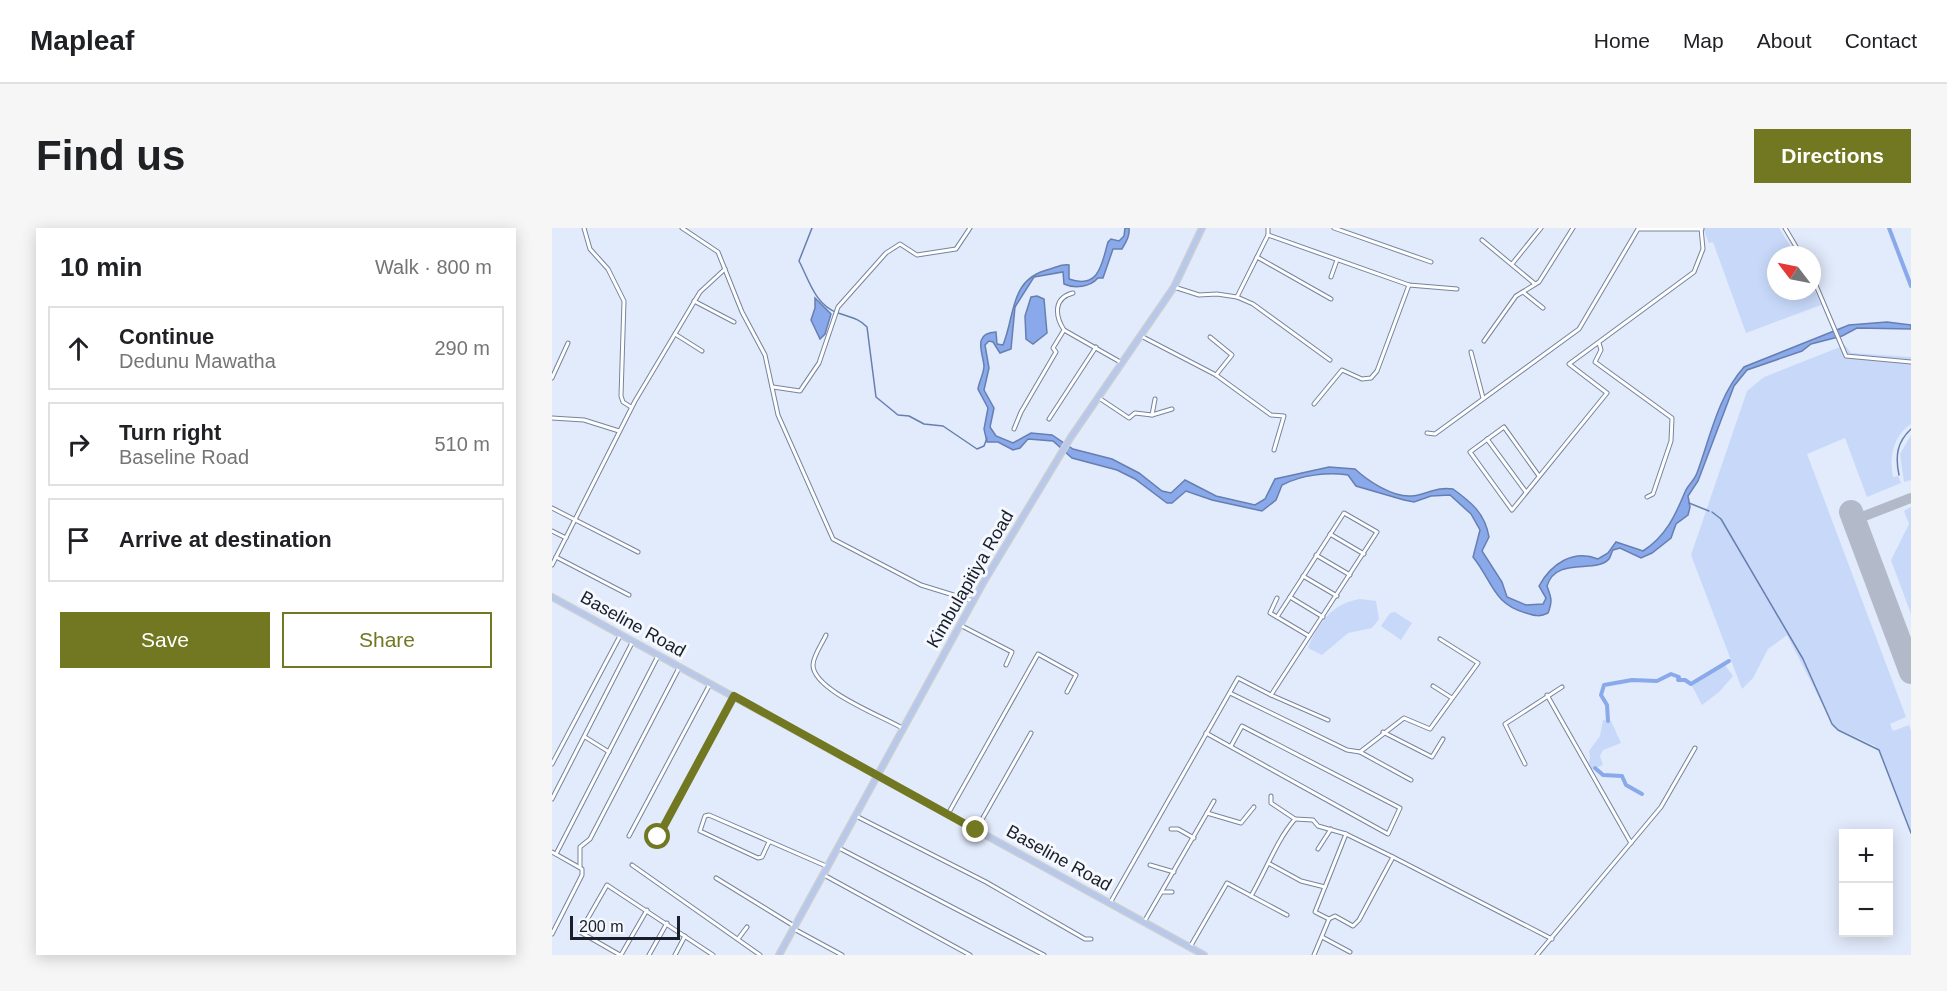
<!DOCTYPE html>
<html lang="en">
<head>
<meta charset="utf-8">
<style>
  :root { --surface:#fff; --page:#f6f6f6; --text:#202124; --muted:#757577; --line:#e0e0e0; --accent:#717821 }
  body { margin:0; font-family:Helvetica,sans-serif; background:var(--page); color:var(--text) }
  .controls { position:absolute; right:18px; bottom:18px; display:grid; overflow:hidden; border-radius:0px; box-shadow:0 3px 15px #0003 }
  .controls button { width:54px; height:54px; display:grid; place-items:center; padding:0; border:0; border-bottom:2px solid var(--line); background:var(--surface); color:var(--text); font:30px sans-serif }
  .compass { position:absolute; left:1215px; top:18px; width:54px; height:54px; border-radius:50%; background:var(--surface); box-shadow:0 3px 15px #0003; rotate:302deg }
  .scale { position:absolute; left:18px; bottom:15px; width:110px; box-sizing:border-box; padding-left:6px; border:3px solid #191e28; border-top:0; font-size:16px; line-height:21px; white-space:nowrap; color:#191e28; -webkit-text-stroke:4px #f5f8fe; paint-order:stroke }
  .stop { position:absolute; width:18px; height:18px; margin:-14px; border:4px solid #717821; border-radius:50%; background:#fff }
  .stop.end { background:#717821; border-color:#fff; box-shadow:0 2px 6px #0008 }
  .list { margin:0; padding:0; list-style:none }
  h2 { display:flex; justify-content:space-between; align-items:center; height:78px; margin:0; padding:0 24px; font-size:26px }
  h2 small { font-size:20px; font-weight:400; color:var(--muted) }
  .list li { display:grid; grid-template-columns:39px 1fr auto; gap:18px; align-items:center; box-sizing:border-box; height:84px; margin:0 12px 12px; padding:0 12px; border:2px solid var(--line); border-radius:0px }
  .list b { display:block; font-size:22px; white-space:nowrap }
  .list p { margin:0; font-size:20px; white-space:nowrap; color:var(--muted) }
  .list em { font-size:20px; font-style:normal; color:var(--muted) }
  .actions { display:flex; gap:12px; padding:18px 24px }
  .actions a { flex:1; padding:14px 0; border:2px solid var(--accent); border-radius:0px; text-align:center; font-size:21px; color:var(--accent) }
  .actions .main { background:var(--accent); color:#fff }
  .icon { flex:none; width:33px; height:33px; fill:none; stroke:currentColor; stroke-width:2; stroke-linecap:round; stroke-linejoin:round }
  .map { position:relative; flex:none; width:1359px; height:727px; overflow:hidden; border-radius:0px }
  header { display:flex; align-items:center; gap:36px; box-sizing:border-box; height:84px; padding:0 30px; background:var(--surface); border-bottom:2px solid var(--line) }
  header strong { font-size:28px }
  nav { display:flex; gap:33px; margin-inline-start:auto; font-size:21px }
  .intro { display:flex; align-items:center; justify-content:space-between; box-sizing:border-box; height:144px; padding:0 36px }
  h1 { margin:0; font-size:42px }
  .button { padding:15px 27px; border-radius:0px; background:var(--accent); color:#fff; font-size:21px; font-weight:700 }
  main { display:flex; gap:36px; padding:0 36px }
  aside { flex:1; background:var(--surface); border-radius:0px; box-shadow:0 3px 15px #0003 }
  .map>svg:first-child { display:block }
  .green { fill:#c7d8f9 }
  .water { fill:#89a9eb; stroke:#677fb0; stroke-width:1.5 }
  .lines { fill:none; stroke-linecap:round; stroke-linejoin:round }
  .stream { stroke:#677fb0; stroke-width:1.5 }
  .canal { stroke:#89a9eb; stroke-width:4 }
  .taxiway { stroke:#b2baca; stroke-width:10 }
  .runway { stroke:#b2baca; stroke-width:24 }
  .minor-casing { stroke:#77849d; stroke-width:5 }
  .primary-casing { stroke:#ccced0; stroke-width:8 }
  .minor { stroke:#fff; stroke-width:3 }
  .primary { stroke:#b7c8ea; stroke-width:5 }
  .route { stroke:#717821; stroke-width:8 }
  .labels { text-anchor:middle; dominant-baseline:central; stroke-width:6; stroke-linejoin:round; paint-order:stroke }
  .street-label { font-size:18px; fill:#191e28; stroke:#f5f8fe }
</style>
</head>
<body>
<header>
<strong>Mapleaf</strong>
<nav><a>Home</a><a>Map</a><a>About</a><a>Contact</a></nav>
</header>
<div class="intro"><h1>Find us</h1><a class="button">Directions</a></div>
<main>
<aside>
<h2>10 min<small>Walk · 800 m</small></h2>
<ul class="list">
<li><svg class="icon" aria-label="ahead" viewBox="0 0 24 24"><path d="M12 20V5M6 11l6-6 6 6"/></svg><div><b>Continue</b><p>Dedunu Mawatha</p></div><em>290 m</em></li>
<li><svg class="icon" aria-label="right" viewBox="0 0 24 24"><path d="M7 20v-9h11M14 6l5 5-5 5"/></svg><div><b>Turn right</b><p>Baseline Road</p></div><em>510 m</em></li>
<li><svg class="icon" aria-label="arrive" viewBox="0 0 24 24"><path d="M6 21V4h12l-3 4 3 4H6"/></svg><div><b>Arrive at destination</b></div></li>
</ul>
<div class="actions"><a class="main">Save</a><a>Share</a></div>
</aside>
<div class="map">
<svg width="1359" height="727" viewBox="0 0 1359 727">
  <rect width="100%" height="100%" fill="#e2ebfc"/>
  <!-- green -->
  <g class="green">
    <path d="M1151,0H1227L1244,27H1224V63H1260V56L1269,77L1194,105L1161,14L1157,15Z"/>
    <path d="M1293,117L1299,125L1359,129V196C1341,208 1337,229 1341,249L1346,248L1349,255L1315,269L1293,210L1255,226L1354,489L1338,496L1341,503L1357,497L1359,503V605L1328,524L1323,518L1282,499L1235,407L1216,421L1201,450L1190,461L1139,327L1195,163L1212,149Z"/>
    <path d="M1359,207V252L1352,254L1348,226Z"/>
    <path d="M1359,279V386L1339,332L1357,296L1352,283Z"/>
    <path d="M808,371L824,373L827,391L820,400L796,405L770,427L756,420C766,395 781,375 808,371Z"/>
    <path d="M843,384L860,395L849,412L829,398L838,385Z"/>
    <path d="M1173,437L1181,448L1167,464L1150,477L1140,458Z"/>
    <path d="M1051,492L1059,493L1069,515L1051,522L1048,528L1051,537L1038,542L1036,539L1038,530L1037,523L1048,508Z"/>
  </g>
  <!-- water -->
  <g class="water">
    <path d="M573,0H577C578,8 574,14 570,21H561L551,50H546C538,59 523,61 512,56L511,44L482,49L463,79L459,121L448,125L441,114L437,113L433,117L437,140L432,162L442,180L438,199L444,208L461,215L479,205L500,207L521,221L560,231L587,245L610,263L619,265L633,252L664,268L703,277L713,271L723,251L777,239L803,241C816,253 840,269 859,268C874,267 885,258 901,261C919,274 933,285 937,309L930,323L950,354L955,369L974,377L991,376L994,370L987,358C999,336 1021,321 1046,331L1056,325L1064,314L1091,323C1114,308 1123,288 1133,264C1135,258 1142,253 1145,245C1158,210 1166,168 1192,139L1297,97L1335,94L1359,97V101L1305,100L1290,108L1259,116L1250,123L1195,142L1182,158L1146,253L1136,268L1138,279L1136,287L1124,296L1119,310L1100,325L1089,330L1068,320L1061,322C1059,325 1059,328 1057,331C1044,346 1004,328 995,358C999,369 1001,373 996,385C988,389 983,388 974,385C941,376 941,354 921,329L928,302L919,286L898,267L879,268L862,274L852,272L804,258L796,247C775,244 749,247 730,257L724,272L710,283L660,272L634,263L620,275H615L583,251L565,242L520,230L501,213L476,211L468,220L461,222L446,214H435L432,201L436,180L426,161C427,154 432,145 432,138C431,125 420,105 444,104L445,116L451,117C464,85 457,51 498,41C505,39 510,36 517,37V51C548,62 550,34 556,14L559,11L567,13L572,8Z"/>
    <path d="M485,68L492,71L495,105L481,116L474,111L473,88L479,69Z"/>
    <path d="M263,70L279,86L273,106L268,111L259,92L263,80Z"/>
  </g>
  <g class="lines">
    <!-- stream -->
    <g class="stream">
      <path d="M260,0L247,33C257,52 263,77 286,85C297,89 307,90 315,99L324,169L346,187L357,188L372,196L391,198L425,221L432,218L435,210"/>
      <path d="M1347,247C1343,228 1345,214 1359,201"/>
      <path d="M1137,275L1157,283"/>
      <path d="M1160,284L1169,291L1251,431L1280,496L1286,502L1327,522L1359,605"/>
    </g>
    <!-- canal -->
    <g class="canal">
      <path d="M1337,0L1359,58"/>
      <path d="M1056,493L1055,477L1049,467L1052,457L1080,452L1105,453L1119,446L1127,449L1126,452H1133L1139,456L1177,433"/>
      <path d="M1043,540L1051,547L1070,548L1074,557L1090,566"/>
    </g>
    <!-- taxiway -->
    <path class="taxiway" d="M1302,292L1359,270"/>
    <!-- runway -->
    <path class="runway" d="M1299,284L1359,444"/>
    <defs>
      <g id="minor">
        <path d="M32,0L38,21L56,41L72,73L69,168L71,174L79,179"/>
        <path d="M130,0L166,24L190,84L213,127L226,187L281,311L369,357L421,373"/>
        <path d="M782,0L879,34"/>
        <path d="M1233,0L1249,27"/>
        <path d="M716,7V0"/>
        <path d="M930,12L983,56"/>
        <path d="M705,29L779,71"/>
        <path d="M960,36L989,0"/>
        <path d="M1260,48L1294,128L1359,134"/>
        <path d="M779,49L785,32"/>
        <path d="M622,59L647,67L665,66L685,69L701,76L778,132"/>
        <path d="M971,64L991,80"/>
        <path d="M685,69L716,7L857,57L905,61"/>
        <path d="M142,73L182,94"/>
        <path d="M512,102L570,135"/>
        <path d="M123,106L150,123"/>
        <path d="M589,108L664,147L719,187L732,188L722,222"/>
        <path d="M658,109L680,127L664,147"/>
        <path d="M932,113L964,68L987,54L1021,0"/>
        <path d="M1047,115L1049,122L1043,134L1120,190L1119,213L1101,266L1095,269"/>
        <path d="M919,124L931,170"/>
        <path d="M0,150L16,115"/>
        <path d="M221,159L248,163L267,135L286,79L334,25L348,16L365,27L404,21L418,0"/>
        <path d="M547,170L577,190L583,185L600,187L620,181"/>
        <path d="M762,176L790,142L810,151L819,150L825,143L857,57"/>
        <path d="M600,187L603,171"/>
        <path d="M0,190L32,192L67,203"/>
        <path d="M497,191L544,119"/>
        <path d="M462,201L469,184L504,124L501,120L512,102C503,88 501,70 521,65"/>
        <path d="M875,205L883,206L1027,101L1086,1H1150"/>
        <path d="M935,211L974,264"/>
        <path d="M987,248L952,199L918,224L960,282L1055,165L1017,136L1142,44L1151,21L1149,0"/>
        <path d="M0,280L86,324"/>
        <path d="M0,303L14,310"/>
        <path d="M778,306L812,326"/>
        <path d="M764,327L798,347"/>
        <path d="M4,329L77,367"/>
        <path d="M0,337L83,173L148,64L173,41"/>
        <path d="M751,348L785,368"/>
        <path d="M738,369L725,389L757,408"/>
        <path d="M725,370L718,385L725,389"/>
        <path d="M408,397L460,424L454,437"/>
        <path d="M274,407C270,416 261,428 261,437C261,462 330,488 350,500"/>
        <path d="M881,458L900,470"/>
        <path d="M678,465L795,522L808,524L852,490L878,501L926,435L888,411"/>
        <path d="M719,467L776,492"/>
        <path d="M995,467L1079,615"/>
        <path d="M831,504L880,529L891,511"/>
        <path d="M654,505L836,606L848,580L690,498L679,518"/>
        <path d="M33,509L57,524"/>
        <path d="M808,524L859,552"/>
        <path d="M0,536L68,408"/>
        <path d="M973,536L953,496L1010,459"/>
        <path d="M0,571L81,413"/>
        <path d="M655,585L689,595L702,579"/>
        <path d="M396,586L486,426L524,447L515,464"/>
        <path d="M304,588L434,654L533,711H539"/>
        <path d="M743,591L761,592L766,598L794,606L841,629L1000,711"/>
        <path d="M619,601H626L642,610"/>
        <path d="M424,602L479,505"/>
        <path d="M77,608L158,456"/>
        <path d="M106,609L182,469"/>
        <path d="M217,614L210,629L206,630L148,603L153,588L157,587L274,638"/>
        <path d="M287,620L492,727"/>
        <path d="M766,621L779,601"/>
        <path d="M0,624L30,641V647L0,706"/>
        <path d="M4,626L106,428"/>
        <path d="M718,636L749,653L773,659"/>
        <path d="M80,637L208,727"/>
        <path d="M598,637L622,644"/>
        <path d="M28,639V619L38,611L127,440"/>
        <path d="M272,647L418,727"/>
        <path d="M164,650L242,698"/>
        <path d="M610,664H620"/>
        <path d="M699,668C714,643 724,613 743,591L719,575V568"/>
        <path d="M558,675L686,450L719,467L825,304L792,285L738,369L771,389"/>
        <path d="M777,691L763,684L794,606"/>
        <path d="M592,694L662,573"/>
        <path d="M242,701L290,727"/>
        <path d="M770,709L798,724"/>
        <path d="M186,711L195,699"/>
        <path d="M638,719L675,655L735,687"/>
        <path d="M68,727L28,704L55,657L161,727"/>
        <path d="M69,727L95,682"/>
        <path d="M97,727L115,695"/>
        <path d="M123,727L133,708"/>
        <path d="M762,727L777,691L783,688L801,698L807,692L841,629"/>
        <path d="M985,727L1109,579L1143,520"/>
      </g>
      <g id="primary">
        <path d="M0,369L652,727"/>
        <path d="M227,727L431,355L519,209L622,59L650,0"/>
      </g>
    </defs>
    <!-- minor casing -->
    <use href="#minor" class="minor-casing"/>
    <!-- primary casing -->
    <use href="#primary" class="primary-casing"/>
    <!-- minor -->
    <use href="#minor" class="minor"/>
    <!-- primary -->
    <use href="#primary" class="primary"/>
  </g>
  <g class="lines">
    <!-- route -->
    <path class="route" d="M106,609L182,468L424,602"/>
  </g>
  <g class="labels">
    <!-- street labels -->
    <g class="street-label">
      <text transform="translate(418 351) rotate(-60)">Kimbulapitiya Road</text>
      <text transform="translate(81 396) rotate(29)">Baseline Road</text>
      <text transform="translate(507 630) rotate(29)">Baseline Road</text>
    </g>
  </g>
</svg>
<div class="controls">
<button>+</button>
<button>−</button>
</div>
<svg class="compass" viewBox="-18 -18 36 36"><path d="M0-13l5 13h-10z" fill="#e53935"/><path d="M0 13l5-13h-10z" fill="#757577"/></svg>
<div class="scale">200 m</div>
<div class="stop" style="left:106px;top:609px"></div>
<div class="stop end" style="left:424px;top:602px"></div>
</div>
</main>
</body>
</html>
